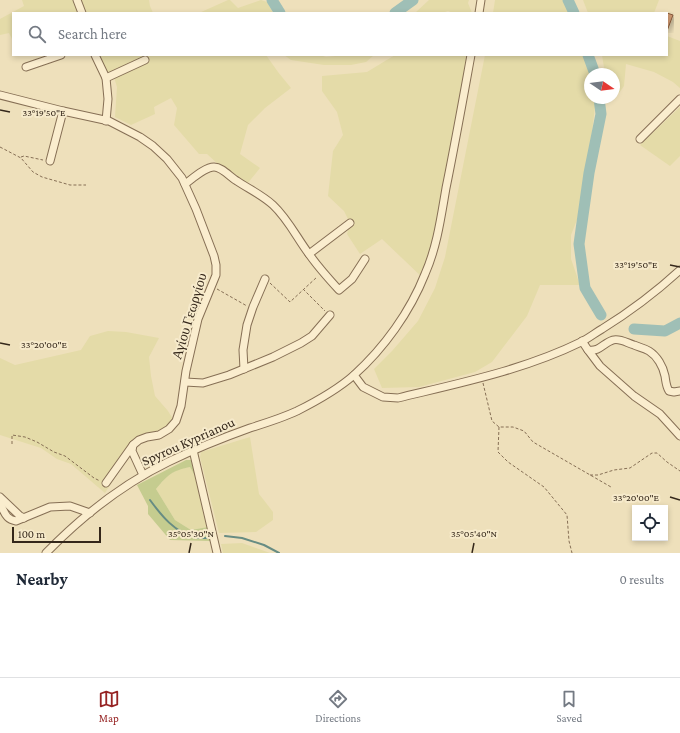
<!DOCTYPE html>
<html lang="en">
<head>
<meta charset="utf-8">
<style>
  :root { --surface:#fff; --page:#f6f6f7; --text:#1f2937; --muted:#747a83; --line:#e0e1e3; --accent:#962323 }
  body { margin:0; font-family:"Crimson Pro",serif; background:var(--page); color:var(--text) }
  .controls { position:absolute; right:12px; bottom:12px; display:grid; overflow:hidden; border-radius:0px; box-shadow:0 2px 6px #0003 }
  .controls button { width:36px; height:36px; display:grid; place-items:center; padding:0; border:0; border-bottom:1px solid var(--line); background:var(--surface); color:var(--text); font:20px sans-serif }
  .compass { position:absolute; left:584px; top:68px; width:36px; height:36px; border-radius:50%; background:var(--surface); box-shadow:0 2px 6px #0003; rotate:103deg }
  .scale { position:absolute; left:12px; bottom:10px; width:89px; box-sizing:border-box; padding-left:4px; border:2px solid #34271a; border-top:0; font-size:11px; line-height:14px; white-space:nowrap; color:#34271a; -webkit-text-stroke:3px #f6eacb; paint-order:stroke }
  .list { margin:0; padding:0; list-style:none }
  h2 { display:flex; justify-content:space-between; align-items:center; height:52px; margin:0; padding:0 16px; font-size:17px }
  h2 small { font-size:13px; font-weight:400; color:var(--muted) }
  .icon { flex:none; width:22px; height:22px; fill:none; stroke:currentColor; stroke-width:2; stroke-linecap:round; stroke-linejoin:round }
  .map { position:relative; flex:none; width:680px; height:553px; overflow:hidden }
  .search { position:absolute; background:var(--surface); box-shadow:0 2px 6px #0003; left:12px; right:12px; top:12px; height:44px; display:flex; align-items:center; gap:10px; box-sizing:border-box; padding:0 14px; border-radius:0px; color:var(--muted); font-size:15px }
  .sheet { height:124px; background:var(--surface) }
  nav { display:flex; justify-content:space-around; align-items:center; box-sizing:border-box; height:56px; border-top:1px solid var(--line); background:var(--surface); font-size:11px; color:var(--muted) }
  nav a { display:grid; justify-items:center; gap:2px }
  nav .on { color:var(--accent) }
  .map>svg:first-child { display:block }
  .farmland { fill:#e4dba8 }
  .green { fill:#c5cc8f }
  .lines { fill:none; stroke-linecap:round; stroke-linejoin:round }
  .stream { stroke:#678c83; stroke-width:2 }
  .river { stroke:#9fbfb6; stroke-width:11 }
  .building { fill:#ce986f; stroke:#85583a; filter:url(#shadow) }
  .minor-casing { stroke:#866f55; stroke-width:9 }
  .path { stroke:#866f55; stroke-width:1; stroke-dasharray:3 2; stroke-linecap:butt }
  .minor { stroke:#faedce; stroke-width:7 }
  .ticks { fill:none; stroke:#34271a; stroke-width:1.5 }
  .labels { text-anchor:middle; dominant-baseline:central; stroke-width:4; stroke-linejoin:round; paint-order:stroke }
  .street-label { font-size:14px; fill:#34271a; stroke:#f6eacb }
  .ticks-label { font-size:10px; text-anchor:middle; fill:#34271a; stroke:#f6eacb; stroke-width:4; stroke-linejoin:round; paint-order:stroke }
</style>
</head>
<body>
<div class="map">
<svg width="680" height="553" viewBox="0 0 680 553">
  <defs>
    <filter id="shadow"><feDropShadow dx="2.5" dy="2.5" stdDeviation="2" flood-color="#0004"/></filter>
  </defs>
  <rect width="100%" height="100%" fill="#eee0bb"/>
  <!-- farmland -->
  <g class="farmland">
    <path d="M22,0H149L150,6L153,13H13V41L9,33L0,35V19L24,6Z"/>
    <path d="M228,0H230L238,8L261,0L267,2L273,13H199Z"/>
    <path d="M429,0H469L468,3L472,13H453L448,11L442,13H415Z"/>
    <path d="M495,0H563L569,5L572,13H493Z"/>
    <path d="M583,0H659L654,13H588Z"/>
    <path d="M667,36L680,41V88L673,82L654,72L626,64L624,86L619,93L614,90V74H605L602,55H667Z"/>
    <path d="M98,55H217V56L266,55L278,72L291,88L265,108L248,125L240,154L260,168L247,184L219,165L207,154H199L174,125L177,108L171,98L154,107L155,114L131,125L115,117L117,87L113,74L106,72Z"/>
    <path d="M284,55H320L326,57L345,55H374L366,62L351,65H324L291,60Z"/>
    <path d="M395,55H467L432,248L424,279L382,239L360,254L347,234L350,223L344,211L328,196L333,151L343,135L337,112L322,91V76L367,72Z"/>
    <path d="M485,55H586L592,74H590V98H595V107L588,165L580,212L571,235V259L580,285H540L527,316L492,362L475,372L419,387L382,388L374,369L392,351L418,321L435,288L445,257Z"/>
    <path d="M680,107V156L670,166L640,145Z"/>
    <path d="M108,331L126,332L159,338L149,357L151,376L155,396L168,411L173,419L171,425L140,443L128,456L105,493L71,464L57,459L41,448L0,435V358L15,365L81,350L90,336Z"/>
    <path d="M250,437L259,494L263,499L273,512V520L256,532L219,533L200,457L201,452Z"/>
    <path d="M190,467L195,476L208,527L191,530L175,520L156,489L168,475L179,469Z"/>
    <path d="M242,543L270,553H223L221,544Z"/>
  </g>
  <!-- green -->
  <path class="green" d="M186,460H191L195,476L190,467C171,471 168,475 156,489L175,520L191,530L208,527L211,541L170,540L148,514V506L137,485Z"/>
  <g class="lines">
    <!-- stream -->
    <g class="stream">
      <path d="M150,500C161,515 175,533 195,537C199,538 204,538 208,538"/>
      <path d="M225,536L242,538L264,545L279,553"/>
    </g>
    <!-- river -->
    <g class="river">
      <path d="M272,0L280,13"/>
      <path d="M568,0L574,13"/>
      <path d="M395,13L413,0"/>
      <path d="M588,55L595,74"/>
      <path d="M599,98L601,114L589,173L579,244L585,288L601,315"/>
      <path d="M634,329L665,331L680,323"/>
    </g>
  </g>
  <!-- building -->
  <path class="building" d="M667,13L673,15L667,31Z"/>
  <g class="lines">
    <defs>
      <g id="minor">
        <path d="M77,0L82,13"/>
        <path d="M479,13L481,0"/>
        <path d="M95,55L106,78L108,99L106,121"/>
        <path d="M26,67L61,55"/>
        <path d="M106,78L145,60"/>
        <path d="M0,95L63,111L109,121L140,137L153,146L167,159L182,178L196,209L214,256L216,265V275L198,319L186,371L181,406L176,421L169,429L159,435L147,437L139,440L133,445L132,451L143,475"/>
        <path d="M640,139L680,99"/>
        <path d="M50,161L63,111"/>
        <path d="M185,184C192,179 205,167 214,167C222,167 230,177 237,181C249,189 262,195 273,205C288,219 297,238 309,254C318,267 328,278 339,290L352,279L365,259"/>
        <path d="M309,254L350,223"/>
        <path d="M582,341L588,350C600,352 603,343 613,340C620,338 627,343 634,345C638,347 644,348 649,351C657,356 663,366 665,376C666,382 666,386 669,391L674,392L680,391"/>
        <path d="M588,350L600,366L634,396L660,414L680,436"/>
        <path d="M244,369L243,350L247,325L253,307L265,279"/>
        <path d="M354,375L363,387L383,397L398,398C460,383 524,370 581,342C589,338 595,333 602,329C631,311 655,293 680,270"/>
        <path d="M185,382L203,383L229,375L273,357L301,343L312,336L330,315"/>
        <path d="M193,450L217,553"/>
        <path d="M106,483L133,445"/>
        <path d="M0,497L20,516L24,518"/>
        <path d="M0,504C5,512 5,519 16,521L50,507L70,506L90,513"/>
        <path d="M46,553C81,517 123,484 168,462C195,449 222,438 250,428C266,423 282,418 297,411C317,401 337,390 354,375C384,348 410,312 425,274C437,247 441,217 446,188C455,144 463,99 471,55"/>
      </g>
    </defs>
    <!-- minor casing -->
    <use href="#minor" class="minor-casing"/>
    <!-- path -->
    <g class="path">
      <path d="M0,147L21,158L33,172L42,177L70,185H86"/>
      <path d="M21,157L24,156L43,160"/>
      <path d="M270,283L290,302L317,277"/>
      <path d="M217,289L247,306"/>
      <path d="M303,289L325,311"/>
      <path d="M483,383L492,421L499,427H513L524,431L533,442L611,487"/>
      <path d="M499,427L498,452L508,462L544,487L567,515L569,541L572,553"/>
      <path d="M12,444V435L25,437L37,442L54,452L65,456L94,478L100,481"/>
      <path d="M590,475H598L614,470L630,468L652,453H657L667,462L680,471"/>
    </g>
    <!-- minor -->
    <use href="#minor" class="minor"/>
  </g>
  <!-- ticks -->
  <path class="ticks" d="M0,110L10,112M670,265L680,267M0,343L10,345M670,497L680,500M189,553L191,543M472,553L474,543"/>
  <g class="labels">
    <!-- street labels -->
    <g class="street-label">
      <text transform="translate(189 316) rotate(-73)">Αγίου Γεωργίου</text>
      <text transform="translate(188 441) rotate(-24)">Spyrou Kyprianou</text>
    </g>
  </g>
  <g class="ticks-label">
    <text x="44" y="116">33°19'50"E</text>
    <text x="636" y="268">33°19'50"E</text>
    <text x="44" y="348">33°20'00"E</text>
    <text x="636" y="501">33°20'00"E</text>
    <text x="191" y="537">35°05'30"N</text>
    <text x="474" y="537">35°05'40"N</text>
  </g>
</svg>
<div class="controls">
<button><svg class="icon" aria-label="locate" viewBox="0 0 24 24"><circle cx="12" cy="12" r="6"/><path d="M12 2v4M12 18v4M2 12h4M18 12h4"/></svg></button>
</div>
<svg class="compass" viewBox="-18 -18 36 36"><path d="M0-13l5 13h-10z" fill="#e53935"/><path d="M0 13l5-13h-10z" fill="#747a83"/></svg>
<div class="scale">100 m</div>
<div class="search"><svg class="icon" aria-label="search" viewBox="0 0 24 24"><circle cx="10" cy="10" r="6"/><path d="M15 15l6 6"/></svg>Search here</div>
</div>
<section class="sheet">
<h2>Nearby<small>0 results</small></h2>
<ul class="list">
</ul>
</section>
<nav>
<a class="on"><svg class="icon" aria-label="map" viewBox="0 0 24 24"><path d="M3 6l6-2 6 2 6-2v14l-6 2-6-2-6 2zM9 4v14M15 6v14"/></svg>Map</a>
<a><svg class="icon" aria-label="directions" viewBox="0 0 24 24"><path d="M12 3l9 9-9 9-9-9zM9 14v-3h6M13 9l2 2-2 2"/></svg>Directions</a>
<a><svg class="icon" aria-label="saved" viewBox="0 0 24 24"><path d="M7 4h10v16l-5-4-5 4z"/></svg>Saved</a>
</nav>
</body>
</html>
